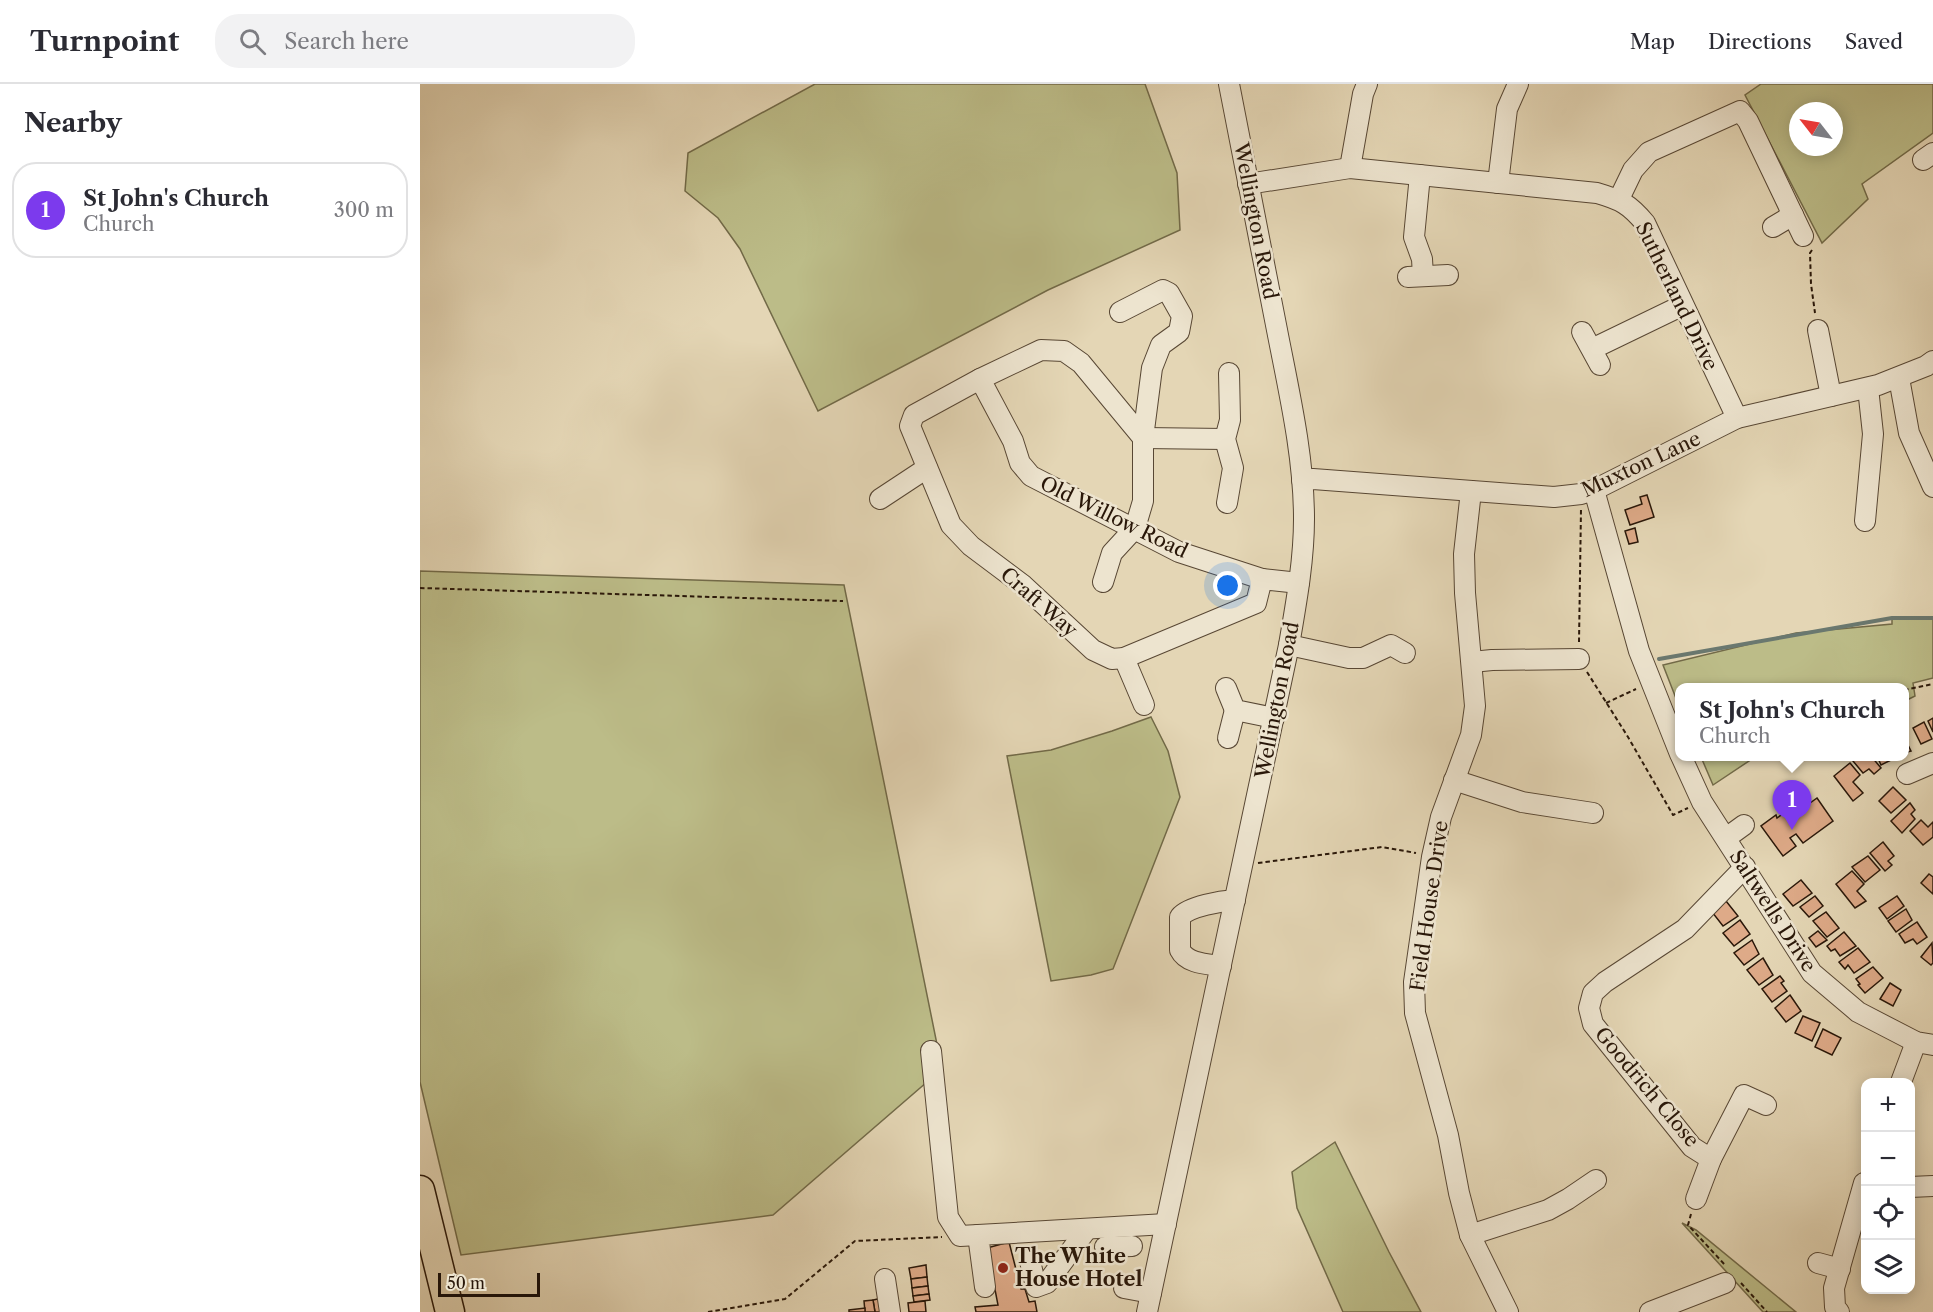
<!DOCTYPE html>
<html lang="en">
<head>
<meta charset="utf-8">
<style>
  :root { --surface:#fff; --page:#f2f2f3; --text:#2b2b33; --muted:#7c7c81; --line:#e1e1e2; --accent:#7c3aed }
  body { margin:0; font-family:"Libre Caslon Text",serif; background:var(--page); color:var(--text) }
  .controls { position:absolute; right:18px; bottom:18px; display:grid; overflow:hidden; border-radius:12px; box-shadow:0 3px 15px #0003 }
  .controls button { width:54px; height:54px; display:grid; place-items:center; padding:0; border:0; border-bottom:2px solid var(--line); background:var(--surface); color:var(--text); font:30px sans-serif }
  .compass { position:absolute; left:1369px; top:18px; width:54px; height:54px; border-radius:50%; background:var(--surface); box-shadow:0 3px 15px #0003; rotate:301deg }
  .scale { position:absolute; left:18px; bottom:15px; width:102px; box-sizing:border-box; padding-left:6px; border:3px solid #291709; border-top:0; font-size:16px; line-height:21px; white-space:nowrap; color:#291709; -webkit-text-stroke:4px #ede4cf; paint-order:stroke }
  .you { position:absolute; left:808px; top:502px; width:21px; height:21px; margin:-15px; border:4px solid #fff; border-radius:50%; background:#1a73e8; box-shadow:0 0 0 9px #1a73e833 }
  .badge { display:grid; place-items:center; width:39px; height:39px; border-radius:50%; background:var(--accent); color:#fff; font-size:20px; font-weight:700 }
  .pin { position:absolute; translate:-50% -50px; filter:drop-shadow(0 2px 3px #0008) }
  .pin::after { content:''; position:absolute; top:32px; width:21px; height:18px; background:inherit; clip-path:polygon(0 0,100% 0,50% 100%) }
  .popup { position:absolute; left:1255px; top:599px; width:234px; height:78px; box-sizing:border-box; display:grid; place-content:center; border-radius:12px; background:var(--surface); filter:drop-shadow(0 2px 4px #0005); font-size:20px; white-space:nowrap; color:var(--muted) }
  .popup b { font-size:22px; color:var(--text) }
  .popup::after { content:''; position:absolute; left:50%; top:100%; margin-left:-12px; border:12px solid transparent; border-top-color:var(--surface) }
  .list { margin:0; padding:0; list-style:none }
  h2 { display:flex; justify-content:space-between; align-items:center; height:78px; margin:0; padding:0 24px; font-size:26px }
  h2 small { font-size:20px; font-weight:400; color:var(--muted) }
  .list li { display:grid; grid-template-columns:39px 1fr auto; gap:18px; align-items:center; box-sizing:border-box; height:96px; margin:0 12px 12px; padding:0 12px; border:2px solid var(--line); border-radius:24px }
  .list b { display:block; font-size:22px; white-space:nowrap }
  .list p { margin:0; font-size:20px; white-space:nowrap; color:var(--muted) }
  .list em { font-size:20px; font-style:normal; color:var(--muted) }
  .icon { flex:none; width:33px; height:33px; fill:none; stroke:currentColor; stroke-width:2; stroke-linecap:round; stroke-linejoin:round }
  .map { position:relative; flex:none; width:1513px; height:1228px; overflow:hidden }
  header { display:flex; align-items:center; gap:36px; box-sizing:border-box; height:84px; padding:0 30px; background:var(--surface); border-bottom:2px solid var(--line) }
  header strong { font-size:28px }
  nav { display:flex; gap:33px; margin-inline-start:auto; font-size:21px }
  .search { width:420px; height:54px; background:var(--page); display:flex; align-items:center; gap:15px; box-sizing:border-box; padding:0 21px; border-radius:24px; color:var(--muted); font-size:22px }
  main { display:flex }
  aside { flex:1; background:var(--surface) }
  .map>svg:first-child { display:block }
  .green { fill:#bcbc88; stroke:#726a48; stroke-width:1.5; fill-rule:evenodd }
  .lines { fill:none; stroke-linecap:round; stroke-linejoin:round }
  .stream { stroke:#6a786f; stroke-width:4 }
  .building { fill:#deaa88; stroke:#291709; stroke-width:1.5 }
  .minor-casing { stroke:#584734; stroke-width:22 }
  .highway-casing { stroke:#291709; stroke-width:31 }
  .path { stroke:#291709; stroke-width:2; stroke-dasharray:4.5 3; stroke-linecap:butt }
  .minor { stroke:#ede4cf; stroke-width:20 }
  .highway { stroke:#e4d6b5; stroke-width:28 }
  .poi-dot { fill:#8f2418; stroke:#ede4cf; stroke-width:2 }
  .labels { text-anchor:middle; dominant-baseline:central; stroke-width:5; stroke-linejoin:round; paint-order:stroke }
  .street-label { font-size:20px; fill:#291709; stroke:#ede4cf }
  .poi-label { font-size:20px; font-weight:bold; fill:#291709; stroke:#ede4cf; text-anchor:start }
</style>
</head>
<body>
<header>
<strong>Turnpoint</strong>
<div class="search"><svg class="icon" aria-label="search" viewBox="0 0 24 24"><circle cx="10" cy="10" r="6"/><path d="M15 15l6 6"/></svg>Search here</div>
<nav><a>Map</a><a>Directions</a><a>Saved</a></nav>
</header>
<main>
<aside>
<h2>Nearby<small></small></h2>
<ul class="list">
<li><span class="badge">1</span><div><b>St John's Church</b><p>Church</p></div><em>300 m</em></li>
</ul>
</aside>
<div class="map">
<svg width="1513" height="1228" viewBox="0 0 1513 1228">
  <rect width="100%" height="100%" fill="#e4d6b5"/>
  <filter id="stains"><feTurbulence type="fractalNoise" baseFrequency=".00333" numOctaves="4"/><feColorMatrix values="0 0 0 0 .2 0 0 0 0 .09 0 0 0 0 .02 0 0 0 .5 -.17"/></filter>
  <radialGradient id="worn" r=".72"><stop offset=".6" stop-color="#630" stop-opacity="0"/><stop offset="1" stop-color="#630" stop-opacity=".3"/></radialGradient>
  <!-- green -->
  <g class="green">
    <path d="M395,0H725L757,89L760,146L628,206L398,327L320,165L298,134L265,107L268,69Z"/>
    <path d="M1341,0H1513V49L1442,100L1448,115L1402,159L1325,11ZM1378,27H1414V63H1378Z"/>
    <path d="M0,487L424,501L522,985L353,1131L41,1171L0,998Z"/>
    <path d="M1472,534H1513V594L1493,599L1495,612L1485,617L1484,604H1260L1259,622L1243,581L1376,549L1472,540Z"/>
    <path d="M731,633L748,667L760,713L693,885L671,891L631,897L587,672L631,666L692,647Z"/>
    <path d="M1281,673H1335L1293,701Z"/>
    <path d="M915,1058L969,1168L1001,1228H923L877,1124L872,1088Z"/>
    <path d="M1262,1139L1276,1146L1376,1228H1343Z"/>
  </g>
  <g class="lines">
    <!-- stream -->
    <path class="stream" d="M1239,575L1472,534H1513"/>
  </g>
  <!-- building -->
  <g class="building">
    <path d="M1227,411L1234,433L1210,441L1205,426L1222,420L1220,413Z"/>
    <path d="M1215,444L1218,458L1209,460L1205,447Z"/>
    <path d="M1513,634V648L1508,637Z"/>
    <path d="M1504,638L1512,655L1501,660L1493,644Z"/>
    <path d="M1484,653L1491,667L1484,669Z"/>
    <path d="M1437,672H1451L1461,684L1454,690L1449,685L1443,689L1433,677Z"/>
    <path d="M1457,672H1472L1473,675L1461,681Z"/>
    <path d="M1430,679L1440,691L1433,698L1443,709L1433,717L1414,692Z"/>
    <path d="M1473,703L1486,716L1471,729L1459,717Z"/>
    <path d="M1397,714L1413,737L1383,759L1376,750L1370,754L1376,762L1363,772L1341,742L1356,731L1357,734L1364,729L1368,735Z"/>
    <path d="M1490,719L1495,726L1491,730L1495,735L1482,749L1471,737Z"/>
    <path d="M1501,736L1508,743L1513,738V753L1503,761L1490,747Z"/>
    <path d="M1463,758L1474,772L1468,777L1472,781L1465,787L1450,769Z"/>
    <path d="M1448,772L1460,786L1445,798L1432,783Z"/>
    <path d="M1432,787L1444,800L1437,807L1446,817L1435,824L1416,800Z"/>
    <path d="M1509,790L1513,793V810L1501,799Z"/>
    <path d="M1381,796L1392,809L1373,822L1363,810Z"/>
    <path d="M1395,812L1403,822L1389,833L1380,823Z"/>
    <path d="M1477,812L1484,822L1467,835L1459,824Z"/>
    <path d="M1306,817L1318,832L1303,842L1292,828Z"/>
    <path d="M1486,825L1492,836L1476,848L1468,837Z"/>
    <path d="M1406,828L1419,844L1407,853L1393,837Z"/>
    <path d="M1320,836L1330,850L1314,862L1303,849Z"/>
    <path d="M1497,838L1507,853L1497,860L1493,855L1485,859L1479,850Z"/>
    <path d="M1398,847L1407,856L1396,863L1389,854Z"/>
    <path d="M1424,848L1436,862L1420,872L1415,865L1411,867L1407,862Z"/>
    <path d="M1332,856L1339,870L1324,881L1314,869Z"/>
    <path d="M1512,859L1513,879L1511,881L1501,873Z"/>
    <path d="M1438,864L1450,878L1434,889L1428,881L1425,885L1419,878Z"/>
    <path d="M1343,874L1353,891L1339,901L1327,886Z"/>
    <path d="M1453,883L1463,894L1445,909L1438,901L1440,900L1436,895Z"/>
    <path d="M1360,892L1364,897L1361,899L1367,907L1352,918L1342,905Z"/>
    <path d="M1470,899L1481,906L1473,922L1460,915Z"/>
    <path d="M1370,911L1381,927L1366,938L1355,924Z"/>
    <path d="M1383,932L1400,939L1392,957L1375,949Z"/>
    <path d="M1403,945L1421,954L1412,971L1395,963Z"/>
    <path d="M589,1158L601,1205H605L609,1218L615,1217L617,1228H556L555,1223L578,1221L567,1164Z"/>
    <path d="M506,1181L507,1193L491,1195L489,1184Z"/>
    <path d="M507,1193L508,1202L492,1204L491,1195Z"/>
    <path d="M508,1202L509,1210L493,1212L492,1204Z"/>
    <path d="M509,1210L510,1216L494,1218L493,1212Z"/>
    <path d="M462,1214L464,1228H455L453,1216Z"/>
    <path d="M453,1216L455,1228H445L444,1217Z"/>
    <path d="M505,1217L506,1228H489L488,1219Z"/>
    <path d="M445,1224V1228H429V1226Z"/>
  </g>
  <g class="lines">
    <defs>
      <g id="minor">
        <path d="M1503,76L1513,69"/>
        <path d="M930,84L943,10L947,0"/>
        <path d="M1000,91L994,153L1002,175L1003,192"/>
        <path d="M1078,99L1087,25L1098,0"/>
        <path d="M828,100L930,84L1177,109C1201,116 1209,120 1225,139L1317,334"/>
        <path d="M1199,115L1213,86L1229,68L1320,27L1328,37L1383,152"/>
        <path d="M1353,143L1373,131"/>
        <path d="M988,193L1028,191"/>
        <path d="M1398,246L1411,312"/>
        <path d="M1162,248L1180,281"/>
        <path d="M1172,265L1263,221"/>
        <path d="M1479,294L1489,349L1513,403"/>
        <path d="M560,295L593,357L600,379L611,392L759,468L842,495"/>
        <path d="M723,354L661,279L644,267L621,266L560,295L494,331L490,342L531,441L551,462L603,501L673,566L692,575L704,574L836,519L842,495L879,499"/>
        <path d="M723,354L805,355"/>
        <path d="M882,396L893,395L1134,413L1161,410L1174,406L1317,334L1458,301L1506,282L1513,277"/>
        <path d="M1174,406L1219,567L1260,670"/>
        <path d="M1051,407L1044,470L1045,509L1055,622L1051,651L1021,733L1012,773L994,898L995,929L1028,1051L1039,1109L1050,1151L1088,1228"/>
        <path d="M460,415L507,384"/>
        <path d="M807,419L813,384L805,355L810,336L809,289"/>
        <path d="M1445,437L1453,350L1448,304"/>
        <path d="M683,498L692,469L715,444L723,417V354L732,284L741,261L759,248L762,232L749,209L743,206L700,228"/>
        <path d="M869,561L929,574H943L971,561L985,569"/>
        <path d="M704,574L724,621"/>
        <path d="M1052,578L1072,576L1159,575"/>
        <path d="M806,604L815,626L854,634"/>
        <path d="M808,654L815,626"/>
        <path d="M1261,672L1282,718L1392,889L1438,928L1496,958L1513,961"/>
        <path d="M1487,690L1513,679"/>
        <path d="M1034,696L1102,718L1173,729"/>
        <path d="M1306,754L1324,741"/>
        <path d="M1325,783L1265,845L1185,898L1173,909L1169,924L1173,940L1272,1063L1291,1075L1324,1011L1346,1021"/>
        <path d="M801,882C788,880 767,880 760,866V833C769,822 802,817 815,816"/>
        <path d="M511,967L528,1133L540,1152L558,1151"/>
        <path d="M1481,998L1496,958"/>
        <path d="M1490,1103L1513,1102"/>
        <path d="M1276,1115L1291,1075"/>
        <path d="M1050,1151L1128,1126L1148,1115L1176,1096"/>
        <path d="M685,1163L712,1162"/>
        <path d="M610,1177L616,1203L627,1199L667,1145"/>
        <path d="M1398,1179L1420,1185"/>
        <path d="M465,1195L470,1228"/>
        <path d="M565,1203L558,1151L746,1140"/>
        <path d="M704,1204L731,1209"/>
        <path d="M727,1228L869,561C876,520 884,477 884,435C884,372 869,308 857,246C841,164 825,82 809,0"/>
        <path d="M1230,1228L1305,1199"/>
        <path d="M1419,1228L1415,1223L1414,1204L1444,1099L1446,1100"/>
      </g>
      <path id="highway" d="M0,1106L30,1228"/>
    </defs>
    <!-- minor casing -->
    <use href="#minor" class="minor-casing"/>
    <!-- highway casing -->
    <use href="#highway" class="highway-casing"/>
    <!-- path -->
    <g class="path">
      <path d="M1392,166L1390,169L1391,200L1395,229"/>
      <path d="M0,504L423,517"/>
      <path d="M1159,558L1161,425"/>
      <path d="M1167,588L1208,653L1253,731L1268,724"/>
      <path d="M1484,606L1513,600"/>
      <path d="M1186,619L1216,605"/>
      <path d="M838,779L962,763L996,769"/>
      <path d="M1271,1130L1268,1141L1305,1181"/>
      <path d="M1321,1199L1347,1228"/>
      <path d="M288,1228L365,1215L435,1157L522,1153"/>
    </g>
    <!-- minor -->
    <use href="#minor" class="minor"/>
    <!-- highway -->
    <use href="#highway" class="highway"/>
  </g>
  <!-- markers -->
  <circle class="poi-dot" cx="583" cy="1184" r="6"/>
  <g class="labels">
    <!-- street labels -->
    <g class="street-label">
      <text transform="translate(836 137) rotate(79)">Wellington Road</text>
      <text transform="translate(1257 212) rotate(64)">Sutherland Drive</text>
      <text transform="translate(1221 380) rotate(-25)">Muxton Lane</text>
      <text transform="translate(694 433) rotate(26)">Old Willow Road</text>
      <text transform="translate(619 518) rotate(41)">Craft Way</text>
      <text transform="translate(857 616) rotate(-79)">Wellington Road</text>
      <text transform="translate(1009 822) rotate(-82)">Field House Drive</text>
      <text transform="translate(1353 827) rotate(57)">Saltwells Drive</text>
      <text transform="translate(1227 1003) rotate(50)">Goodrich Close</text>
    </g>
    <!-- poi labels -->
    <g class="poi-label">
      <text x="595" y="1172">The White<tspan x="595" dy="23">House Hotel</tspan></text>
    </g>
  </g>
  <rect width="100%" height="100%" filter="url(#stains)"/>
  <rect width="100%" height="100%" fill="url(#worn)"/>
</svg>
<div class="controls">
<button>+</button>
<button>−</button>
<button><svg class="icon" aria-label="locate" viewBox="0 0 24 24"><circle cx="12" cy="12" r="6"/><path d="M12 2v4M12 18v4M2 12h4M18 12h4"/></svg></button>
<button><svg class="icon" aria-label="layers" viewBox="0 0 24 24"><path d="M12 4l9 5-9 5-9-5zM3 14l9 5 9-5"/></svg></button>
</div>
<svg class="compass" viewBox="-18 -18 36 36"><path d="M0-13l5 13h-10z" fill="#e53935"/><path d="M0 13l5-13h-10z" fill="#7c7c81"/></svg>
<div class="scale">50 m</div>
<div class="you"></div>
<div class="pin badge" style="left:1372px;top:746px">1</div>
<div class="popup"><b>St John's Church</b>Church</div>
</div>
</main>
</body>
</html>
